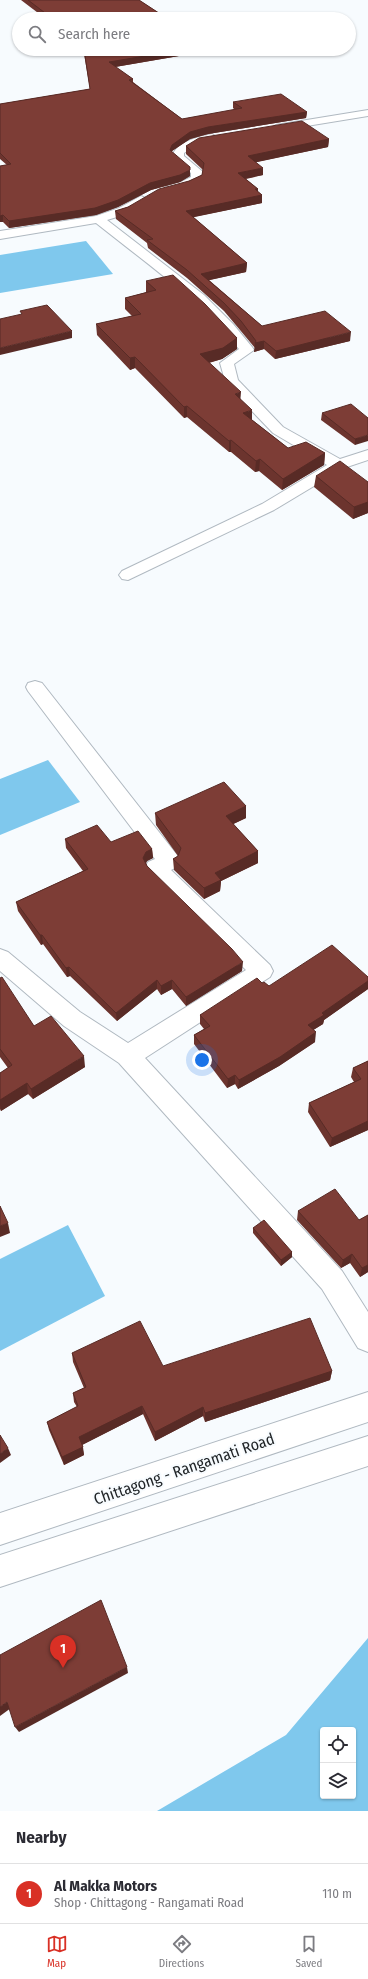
<!DOCTYPE html>
<html lang="en">
<head>
<meta charset="utf-8">
<style>
  :root { --surface:#fff; --page:#f2f2f3; --text:#2b2b33; --muted:#7c7c81; --line:#e1e1e2; --accent:#d93025 }
  body { margin:0; font-family:"Fira Sans Condensed",sans-serif; background:var(--page); color:var(--text) }
  .controls { position:absolute; right:12px; bottom:12px; display:grid; overflow:hidden; border-radius:4px; box-shadow:0 1px 3px #0004 }
  .controls button { width:36px; height:36px; display:grid; place-items:center; padding:0; border:0; border-bottom:1px solid var(--line); background:var(--surface); color:var(--text); font:20px sans-serif }
  .you { position:absolute; left:202px; top:1060px; width:14px; height:14px; margin:-10px; border:3px solid #fff; border-radius:50%; background:#1a73e8; box-shadow:0 0 0 6px #1a73e833 }
  .badge { display:grid; place-items:center; width:26px; height:26px; border-radius:50%; background:var(--accent); color:#fff; font-size:13px; font-weight:700 }
  .pin { position:absolute; translate:-50% -33px; filter:drop-shadow(0 1px 2px #0008) }
  .pin::after { content:''; position:absolute; top:21px; width:14px; height:12px; background:inherit; clip-path:polygon(0 0,100% 0,50% 100%) }
  .list { margin:0; padding:0; list-style:none }
  h2 { display:flex; justify-content:space-between; align-items:center; height:52px; margin:0; padding:0 16px; font-size:17px }
  h2 small { font-size:13px; font-weight:400; color:var(--muted) }
  .list li { display:grid; grid-template-columns:26px 1fr auto; gap:12px; align-items:center; box-sizing:border-box; height:60px; padding:0 16px; border-top:1px solid var(--line) }
  .list b { display:block; font-size:15px; white-space:nowrap }
  .list p { margin:0; font-size:13px; white-space:nowrap; color:var(--muted) }
  .list em { font-size:13px; font-style:normal; color:var(--muted) }
  .icon { flex:none; width:22px; height:22px; fill:none; stroke:currentColor; stroke-width:2; stroke-linecap:round; stroke-linejoin:round }
  .map { position:relative; flex:none; width:368px; height:1811px; overflow:hidden }
  .search { position:absolute; background:var(--surface); box-shadow:0 1px 3px #0004; left:12px; right:12px; top:12px; height:44px; display:flex; align-items:center; gap:10px; box-sizing:border-box; padding:0 14px; border-radius:22px; color:var(--muted); font-size:15px }
  .sheet { height:112px; background:var(--surface) }
  nav { display:flex; justify-content:space-around; align-items:center; box-sizing:border-box; height:56px; border-top:1px solid var(--line); background:var(--surface); font-size:11px; color:var(--muted) }
  nav a { display:grid; justify-items:center; gap:2px }
  nav .on { color:var(--accent) }
  .map>svg:first-child { display:block }
  .water { fill:#7fc8ed; fill-rule:evenodd }
  .lines { fill:none; stroke-linecap:round; stroke-linejoin:round }
  .minor-casing { stroke:#b0b9c1; stroke-width:2 }
  .highway-casing { stroke:#b0b9c1; stroke-width:2 }
  .minor { fill:#fff; fill-rule:evenodd }
  .highway { fill:#fff; fill-rule:evenodd }
  .wall { fill:#6c342e }
  .shaded-wall { fill:#582b26 }
  .building { fill:#7d3d36; stroke:#582b26 }
  .labels { text-anchor:middle; dominant-baseline:central; stroke-width:4; stroke-linejoin:round; paint-order:stroke }
  .near-street-label { font-size:16px; fill:#1f2326; stroke:#f7fbfe }
</style>
</head>
<body>
<div class="map">
<svg width="368" height="1811" viewBox="0 0 368 1811">
  <rect width="100%" height="100%" fill="#f7fbfe"/>
  <!-- water -->
  <g class="water">
    <path d="M86,241L113,274L0,293V255Z"/>
    <path d="M48,760L80,802L0,835V779Z"/>
    <path d="M68,1225L105,1296L0,1351V1259Z"/>
    <path d="M368,1638V1811H157L286,1735ZM323,1730H353V1796H323Z"/>
  </g>
  <g class="lines">
    <defs>
      <g id="minor">
        <path d="M368,110V116L276,131L271,128L276,125Z"/>
        <path d="M212,134L217,137L216,139L198,144L184,153V156L203,172L201,181C191,186 178,193 167,190L165,188L167,186L181,182L191,177V173L172,157C176,141 199,137 212,134Z"/>
        <path d="M141,196L145,198L147,200L145,202L127,214L107,220L204,295L233,324L252,347L254,350L234,364L238,380L283,427L340,459L368,450V460L344,468L274,510L128,580L122,579L119,575L122,571L262,504L327,465L273,433L226,384L220,363L239,349C198,299 146,263 96,223L0,239V231L96,216L119,208Z"/>
        <path d="M35,681L42,683L177,855L180,861L177,867L171,870L270,965L273,971L270,977L145,1058L342,1271L368,1312V1352L358,1348L322,1289L119,1063L64,1026L0,971V949L8,952L80,1012L128,1043L246,970L148,874L145,868L148,862L155,859L28,691L26,687L28,683Z"/>
      </g>
      <g id="highway">
        <path d="M368,1392V1422L0,1545V1513Z"/>
        <path d="M368,1436V1466L0,1587V1555Z"/>
      </g>
    </defs>
    <!-- minor casing -->
    <use href="#minor" class="minor-casing"/>
    <!-- highway casing -->
    <use href="#highway" class="highway-casing"/>
    <!-- minor -->
    <use href="#minor" class="minor"/>
    <!-- highway -->
    <use href="#highway" class="highway"/>
  </g>
  <!-- wall -->
  <g class="wall">
    <path d="M21,0H139L168,19H46Z"/>
    <path d="M69,49H208V51L115,67L133,79V82L182,119L235,110L233,108V102L307,112L306,118L208,134L190,139L172,151V152L190,176L180,182L151,190L118,207L96,215L9,228L3,222H0V166L7,165L0,159V104L90,89L84,54L77,55Z"/>
    <path d="M329,139L328,147L256,162L263,175L246,179L258,189V192L262,195V203L193,217L247,263L246,272L209,280L262,326L350,341L275,359L264,349L254,352L255,348L240,330L224,311L187,278L148,248L147,243L116,219L115,211L128,207L189,181L202,175L203,170L186,154V146Z"/>
    <path d="M146,281L237,338V349L222,359L209,363L240,399L252,420L288,448L325,453L324,465L282,490L259,471L255,472L231,452H229L187,417L184,418L135,368L130,370L97,335L96,324L132,316L125,309V298L147,292H146Z"/>
    <path d="M322,413L368,418L355,445L321,420Z"/>
    <path d="M316,476L368,482V513L353,519L314,487Z"/>
    <path d="M246,806V818L233,824L258,851V863L221,881L220,891L204,899L174,870L173,859L178,856L156,825L155,813Z"/>
    <path d="M65,839L111,842L152,849L153,858L147,861L146,863L147,866L242,971L186,1006L172,989L161,995L157,989L117,1021L70,976L67,977L43,944L41,945L18,911L16,902L83,871L66,848Z"/>
    <path d="M368,977V989L324,1020L323,1024L313,1030L315,1042L279,1066L238,1089L235,1084L227,1088L194,1044V1035L204,1029L200,1024V1015L262,983L269,986Z"/>
    <path d="M0,978L34,1026L85,1067L33,1099L28,1094L1,1111L0,1109V1073L8,1068L0,1057Z"/>
    <path d="M368,1061V1130L330,1147L308,1112L309,1103L354,1082L351,1077L353,1068Z"/>
    <path d="M298,1211L359,1220L368,1215V1272L360,1277L350,1263L341,1268L297,1220Z"/>
    <path d="M253,1228L292,1252V1257L281,1266L253,1233Z"/>
    <path d="M72,1353L163,1366L332,1371L330,1380L205,1422L203,1416L155,1441L143,1414L82,1445L84,1455L64,1465L49,1430L47,1422L77,1407L74,1402L73,1393L84,1388L73,1362Z"/>
  </g>
  <!-- shaded-wall -->
  <g class="shaded-wall">
    <path d="M77,49H84V54L77,55Z"/>
    <path d="M187,49H208V51L109,68V62Z"/>
    <path d="M307,112L306,118L208,134L190,139L172,151L171,157L170,150L172,145L190,132L208,127Z"/>
    <path d="M329,139L328,147L248,164V156Z"/>
    <path d="M263,168V175L238,180V173Z"/>
    <path d="M190,170V176L180,182L151,190L118,207L96,215L9,228V221L150,183Z"/>
    <path d="M255,189H258V196L262,195V203L185,219L186,211Z"/>
    <path d="M3,215V222H0V216Z"/>
    <path d="M247,263L246,272L201,282V274Z"/>
    <path d="M72,331V338L0,355V348Z"/>
    <path d="M351,332L350,341L275,359L276,351Z"/>
    <path d="M237,338V349L222,359L200,365V354Z"/>
    <path d="M264,341V349L254,352L255,343Z"/>
    <path d="M135,357V368L130,370V358Z"/>
    <path d="M241,392L240,404L235,394Z"/>
    <path d="M187,406V417L184,418V407Z"/>
    <path d="M252,410V422L243,413Z"/>
    <path d="M368,435V441L355,445V439Z"/>
    <path d="M231,440V452H229V441Z"/>
    <path d="M325,453L324,465L282,490L283,479Z"/>
    <path d="M260,459L259,471L255,472L256,461Z"/>
    <path d="M368,502V513L353,519L354,507Z"/>
    <path d="M246,806V818L225,828L226,816Z"/>
    <path d="M152,849L153,858L147,861L144,867L143,858L146,852Z"/>
    <path d="M258,851V863L221,881L220,891L204,899V888L215,873Z"/>
    <path d="M40,935H42L43,944L41,945Z"/>
    <path d="M243,962L242,971L186,1006V997Z"/>
    <path d="M69,967L70,976L67,977L66,968Z"/>
    <path d="M157,980V989L117,1021L116,1013Z"/>
    <path d="M172,980V989L161,995V986Z"/>
    <path d="M368,981V989L324,1020L323,1024L307,1034L308,1025L322,1013Z"/>
    <path d="M316,1032L315,1042L279,1066L238,1089L239,1080Z"/>
    <path d="M84,1056L85,1067L33,1099L31,1089Z"/>
    <path d="M235,1075V1084L227,1088L228,1079Z"/>
    <path d="M27,1083L28,1094L1,1111L0,1105V1100Z"/>
    <path d="M368,1121V1130L330,1147L332,1138Z"/>
    <path d="M8,1223L10,1233L0,1237V1226Z"/>
    <path d="M292,1252V1257L281,1266V1260Z"/>
    <path d="M352,1254L350,1263L341,1268L343,1260Z"/>
    <path d="M368,1265V1272L360,1277L362,1268Z"/>
    <path d="M332,1371L330,1380L205,1422V1413Z"/>
    <path d="M142,1406L143,1414L80,1446L79,1437Z"/>
    <path d="M203,1407V1416L155,1441V1432Z"/>
    <path d="M83,1447L84,1455L64,1465L62,1457Z"/>
    <path d="M8,1448L11,1455L0,1463V1454Z"/>
    <path d="M127,1667L128,1673L19,1732L15,1727Z"/>
    <path d="M7,1702L11,1708L0,1716V1707Z"/>
  </g>
  <!-- building -->
  <g class="building">
    <path d="M28,0H139L168,19H53Z"/>
    <path d="M84,49H187L109,62L133,79L129,80L182,119L242,108L233,102L281,94L307,112L208,127L190,132L172,145L170,150L190,167V170L180,175L150,183L118,200L95,208L9,221L3,215L0,216V166L11,164L0,153V104L90,89Z"/>
    <path d="M302,121L329,139L248,156L263,168L238,173L258,189H255L262,195L186,211L247,263L201,274L262,326L325,311L351,332L276,351L264,341L255,343L256,341L241,321L224,303L187,270L147,240L153,239L115,211L128,207L159,189L189,181L202,175L204,163L186,146L199,138Z"/>
    <path d="M173,275L205,304L237,338L223,348L200,354L241,392L235,394L252,410L243,413L288,448L306,442L325,453L283,479L260,459L256,461L231,440L229,441L187,406L184,407L135,357L130,358L96,324L141,314L125,298L156,290L146,281Z"/>
    <path d="M47,305L72,331L0,348V319L22,314L20,311Z"/>
    <path d="M351,404L368,418V435L355,439L322,413Z"/>
    <path d="M340,461L368,482V502L354,507L316,476Z"/>
    <path d="M224,782L246,806L226,816L258,851L215,873L221,880L204,888L173,859L178,856L181,848L155,813Z"/>
    <path d="M97,825L111,842L138,831L152,849L146,852L143,858L147,866L232,949L243,962L186,997L172,980L161,986L157,980L116,1013L69,967L66,968L42,935H40L16,902L88,869L65,839Z"/>
    <path d="M332,945L368,977V981L322,1013L324,1015L308,1025L316,1032L280,1057L239,1080L235,1075L228,1079L194,1035L210,1026L200,1015L257,978L262,983L264,982L269,986Z"/>
    <path d="M2,977L34,1026L51,1016L84,1056L31,1089L27,1083L0,1100V1073L12,1065L0,1049V978Z"/>
    <path d="M368,1061V1121L332,1138L309,1103L361,1079L353,1068Z"/>
    <path d="M335,1189L359,1220L368,1215V1265L362,1268L352,1254L343,1260L298,1211Z"/>
    <path d="M0,1206L8,1223L0,1226Z"/>
    <path d="M264,1220L292,1252L281,1260L253,1228Z"/>
    <path d="M310,1318L332,1371L205,1413L203,1407L155,1432L142,1406L79,1437L83,1447L62,1457L47,1422L78,1406L73,1393L86,1387L72,1353L140,1321L163,1366Z"/>
    <path d="M0,1435L8,1448L0,1454Z"/>
    <path d="M101,1600L127,1667L15,1727L7,1702L0,1707V1655Z"/>
  </g>
  <g class="labels">
    <!-- near-street labels -->
    <g class="near-street-label">
      <text transform="translate(184 1469) rotate(-19)">Chittagong - Rangamati Road</text>
    </g>
  </g>
</svg>
<div class="controls">
<button><svg class="icon" aria-label="locate" viewBox="0 0 24 24"><circle cx="12" cy="12" r="6"/><path d="M12 2v4M12 18v4M2 12h4M18 12h4"/></svg></button>
<button><svg class="icon" aria-label="layers" viewBox="0 0 24 24"><path d="M12 4l9 5-9 5-9-5zM3 14l9 5 9-5"/></svg></button>
</div>
<div class="you"></div>
<div class="pin badge" style="left:63px;top:1668px">1</div>
<div class="search"><svg class="icon" aria-label="search" viewBox="0 0 24 24"><circle cx="10" cy="10" r="6"/><path d="M15 15l6 6"/></svg>Search here</div>
</div>
<section class="sheet">
<h2>Nearby<small></small></h2>
<ul class="list">
<li><span class="badge">1</span><div><b>Al Makka Motors</b><p>Shop · Chittagong - Rangamati Road</p></div><em>110 m</em></li>
</ul>
</section>
<nav>
<a class="on"><svg class="icon" aria-label="map" viewBox="0 0 24 24"><path d="M3 6l6-2 6 2 6-2v14l-6 2-6-2-6 2zM9 4v14M15 6v14"/></svg>Map</a>
<a><svg class="icon" aria-label="directions" viewBox="0 0 24 24"><path d="M12 3l9 9-9 9-9-9zM9 14v-3h6M13 9l2 2-2 2"/></svg>Directions</a>
<a><svg class="icon" aria-label="saved" viewBox="0 0 24 24"><path d="M7 4h10v16l-5-4-5 4z"/></svg>Saved</a>
</nav>
</body>
</html>
